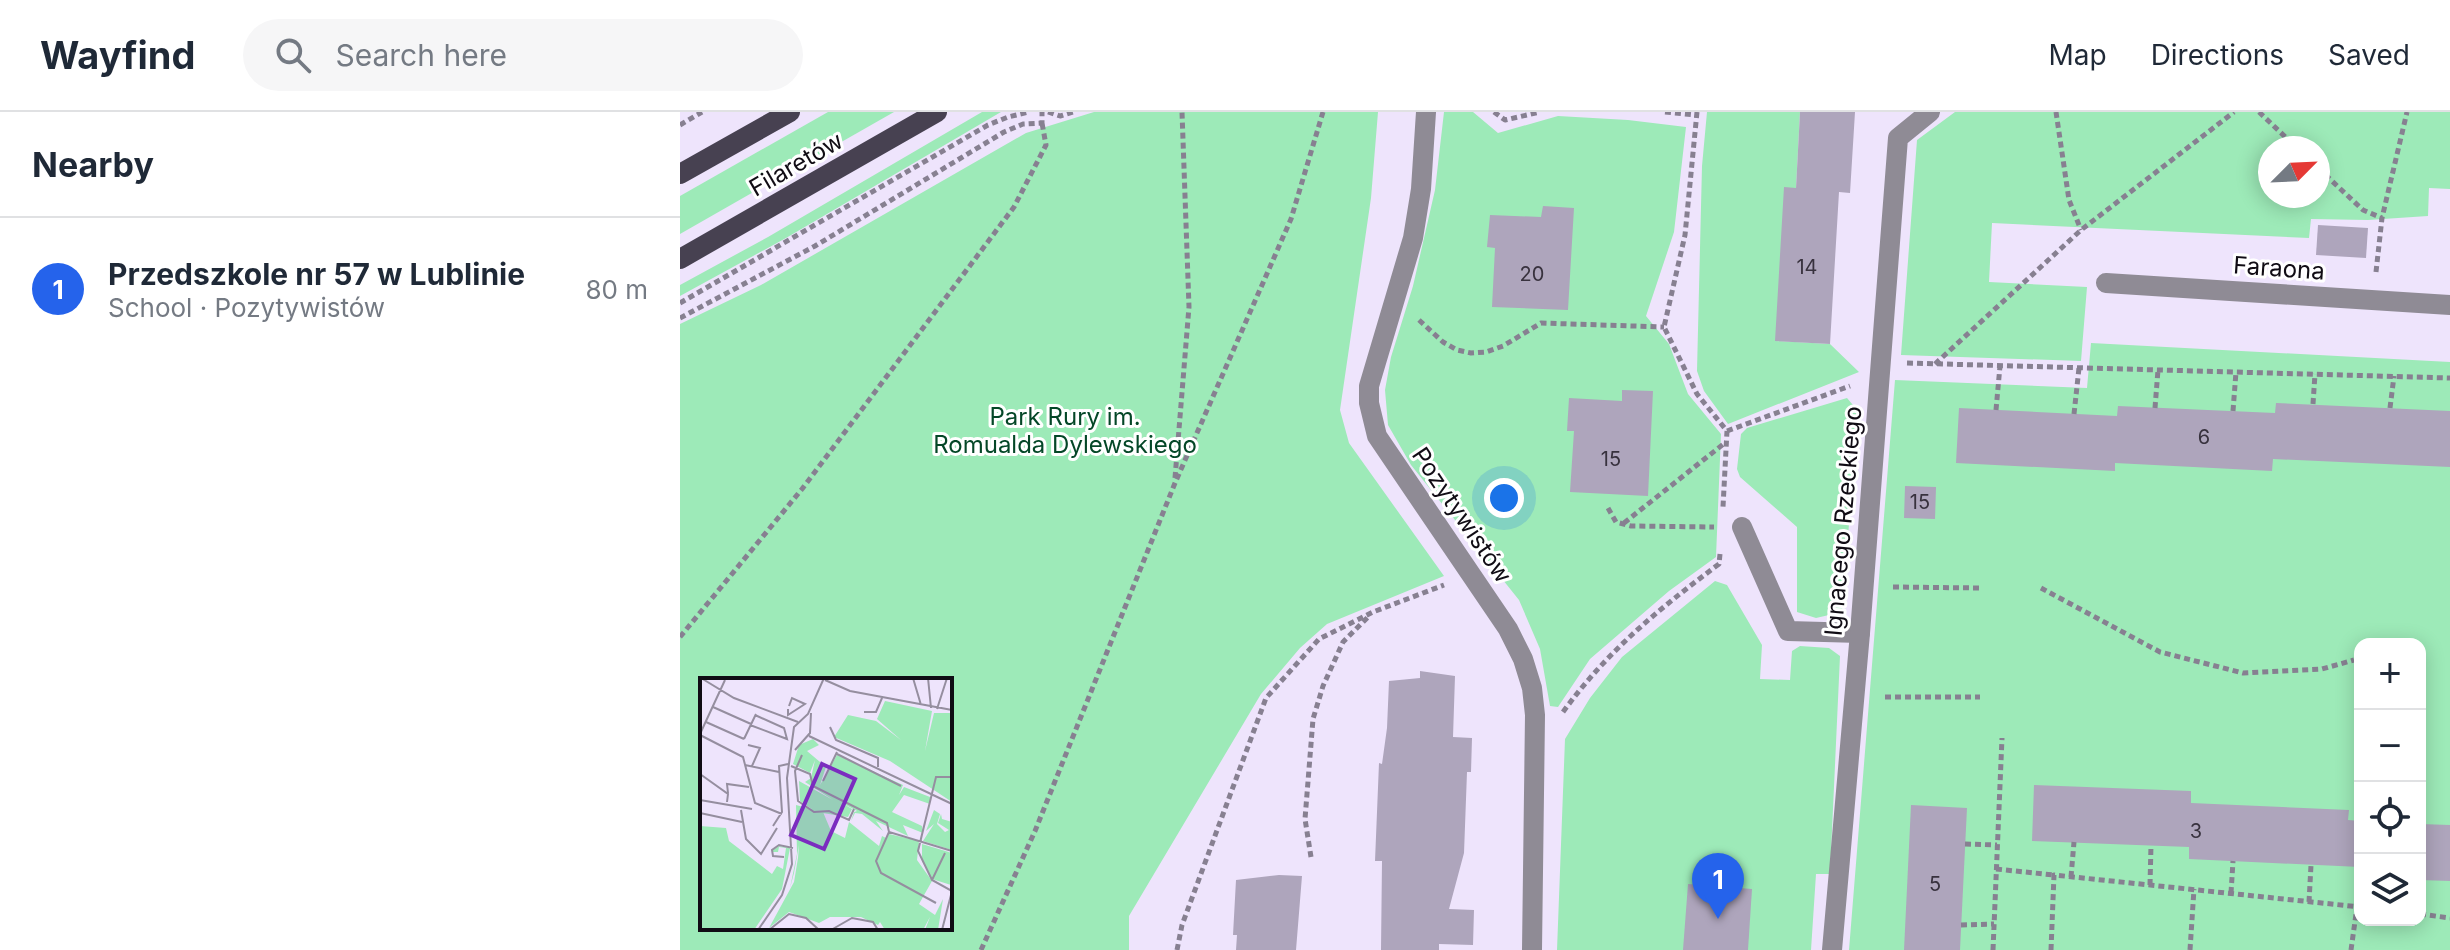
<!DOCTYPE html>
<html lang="en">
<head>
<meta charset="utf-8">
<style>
  :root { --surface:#fff; --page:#f6f6f7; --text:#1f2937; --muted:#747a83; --line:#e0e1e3; --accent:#2563eb }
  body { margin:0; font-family:Inter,sans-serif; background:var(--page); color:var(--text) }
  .controls { position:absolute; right:24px; bottom:24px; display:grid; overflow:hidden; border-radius:16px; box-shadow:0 4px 20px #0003 }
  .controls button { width:72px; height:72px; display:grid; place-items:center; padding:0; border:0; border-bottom:2px solid var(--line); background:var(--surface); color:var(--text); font:40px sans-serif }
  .compass { position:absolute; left:1578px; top:24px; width:72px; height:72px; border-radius:50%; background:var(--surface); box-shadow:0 4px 20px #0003; rotate:66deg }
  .you { position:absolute; left:824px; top:386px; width:28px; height:28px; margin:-20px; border:6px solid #fff; border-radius:50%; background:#1a73e8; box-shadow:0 0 0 12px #1a73e833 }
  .badge { display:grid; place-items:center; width:52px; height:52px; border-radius:50%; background:var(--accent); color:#fff; font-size:26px; font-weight:700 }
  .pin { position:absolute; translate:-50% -66px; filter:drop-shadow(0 2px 4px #0008) }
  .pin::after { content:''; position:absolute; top:42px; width:28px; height:24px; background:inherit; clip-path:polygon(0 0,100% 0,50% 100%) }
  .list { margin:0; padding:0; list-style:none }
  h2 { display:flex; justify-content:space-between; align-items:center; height:104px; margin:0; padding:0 32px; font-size:34px }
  h2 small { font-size:26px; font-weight:400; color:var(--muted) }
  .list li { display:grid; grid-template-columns:52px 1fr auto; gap:24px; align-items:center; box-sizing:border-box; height:144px; padding:0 32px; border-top:2px solid var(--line) }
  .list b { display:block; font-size:30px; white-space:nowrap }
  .list p { margin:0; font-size:26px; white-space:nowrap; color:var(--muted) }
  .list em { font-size:26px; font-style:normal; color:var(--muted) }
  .icon { flex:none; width:44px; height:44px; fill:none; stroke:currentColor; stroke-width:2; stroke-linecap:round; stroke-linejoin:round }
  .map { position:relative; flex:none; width:1770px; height:838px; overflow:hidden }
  header { display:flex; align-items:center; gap:48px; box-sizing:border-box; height:112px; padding:0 40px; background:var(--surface); border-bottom:2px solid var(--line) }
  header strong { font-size:38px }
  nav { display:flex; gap:44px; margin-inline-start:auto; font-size:28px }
  .search { width:560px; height:72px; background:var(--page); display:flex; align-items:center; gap:20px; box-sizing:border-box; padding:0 28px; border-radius:44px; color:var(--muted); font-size:30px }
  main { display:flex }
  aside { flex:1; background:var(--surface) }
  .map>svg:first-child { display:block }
  .green { fill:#9deab8; fill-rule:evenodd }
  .building { fill:#aea5bc }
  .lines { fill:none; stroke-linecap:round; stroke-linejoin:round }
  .path { stroke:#878091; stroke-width:5; stroke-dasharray:6 4; stroke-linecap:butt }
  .minor { stroke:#8f8b95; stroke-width:20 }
  .major { stroke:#474151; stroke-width:20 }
  .labels { text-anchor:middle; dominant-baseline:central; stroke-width:6; stroke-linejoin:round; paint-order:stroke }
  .number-label { font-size:20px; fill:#38323e }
  .street-label { font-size:24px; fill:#100c14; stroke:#fff }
  .park-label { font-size:24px; fill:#044727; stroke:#fff }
  .inset-road { fill:none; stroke:#958e9f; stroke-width:2 }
  .view { fill:#7b2cbf; fill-opacity:0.15; stroke:#7b2cbf; stroke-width:4 }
  .inset-edge { fill:none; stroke:#100c14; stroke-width:4 }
</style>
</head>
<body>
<header>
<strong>Wayfind</strong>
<div class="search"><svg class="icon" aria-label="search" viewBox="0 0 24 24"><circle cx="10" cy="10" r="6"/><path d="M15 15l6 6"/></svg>Search here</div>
<nav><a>Map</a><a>Directions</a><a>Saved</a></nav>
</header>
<main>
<aside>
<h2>Nearby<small></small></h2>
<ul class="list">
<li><span class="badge">1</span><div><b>Przedszkole nr 57 w Lublinie</b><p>School · Pozytywistów</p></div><em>80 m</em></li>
</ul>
</aside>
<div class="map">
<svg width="1770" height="838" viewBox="0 0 1770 838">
  <rect width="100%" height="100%" fill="#eee4fc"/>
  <!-- green -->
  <g class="green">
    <path d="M148,0H214L0,122V84Z"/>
    <path d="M302,0H321L106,126L0,184V173L88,125Z"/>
    <path d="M414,0H698L691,86L660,298L669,331L764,464L647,512L620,536L581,582L449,804V838H0V212L81,173L346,21ZM270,568V816H22V568Z"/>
    <path d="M764,0H793L818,21L878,4L948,8L1006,15L994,120L966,204L989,232L1008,282L1041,322L1036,445L989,479L910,547L878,595L870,594L860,537L839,488L731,353L708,313L705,278L711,245L733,174L755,78Z"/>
    <path d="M1027,0H1120L1116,76L1096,229L1150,232L1179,260L1048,312L1024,279L1017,259L1022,54Z"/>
    <path d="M1275,0H1770V77L1749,76L1748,104L1688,108L1631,107L1629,126L1312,111L1309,170L1407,175L1401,249L1221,243L1237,28ZM1590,36H1638V84H1590Z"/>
    <path d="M1411,231L1770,250V838H1169L1215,268L1407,276ZM1680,532H1740V808H1680Z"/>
    <path d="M1167,286L1178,299L1162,500L1136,506L1117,500V415L1060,365L1057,357L1061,322L1067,316Z"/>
    <path d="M1035,469L1047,473L1082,533L1080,567L1110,568L1112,539L1120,534L1149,536L1160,544L1150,762H1136L1131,838H877L885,627L910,586L942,545Z"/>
  </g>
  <!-- building -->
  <g class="building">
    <path d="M1120,0H1175L1170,81L1159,80L1150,232L1095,229L1104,75L1116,76Z"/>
    <path d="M863,94L894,96L888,198L812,195L815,136L807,135L810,103L861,105Z"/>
    <path d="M1638,113L1688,116L1686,146L1636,143Z"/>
    <path d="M942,278L973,279L968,384L890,380L894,319H887L889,286L942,289Z"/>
    <path d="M1596,291L1770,299V355L1593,347L1592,359L1435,351V359L1276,351L1279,296L1437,304L1438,294L1595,301Z"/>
    <path d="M1225,374L1256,375L1255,407L1224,406Z"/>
    <path d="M740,559L775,564L773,625L792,626L791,660H787L784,741L769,797L794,798L793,833L759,832V838H701L702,749H695L699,651L702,652L707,616L709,569L740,566Z"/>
    <path d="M1354,673L1511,679V691L1669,698L1668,708L1680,709V755L1509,747V735L1352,729Z"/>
    <path d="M1231,693L1287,696L1280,838H1224Z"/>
    <path d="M1740,712L1770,713V769L1740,768Z"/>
    <path d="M599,763L622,764L616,838H556L557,823H553L556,768Z"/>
    <path d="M1008,772L1072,777L1068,838H1003Z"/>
  </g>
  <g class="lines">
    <!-- path -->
    <g class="path">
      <path d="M368,0L380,4L393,0"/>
      <path d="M814,0L825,8L860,0"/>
      <path d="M985,0L1016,3"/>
      <path d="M1017,0L1005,123L984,215L1017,282L1047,319L1043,395"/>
      <path d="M1376,0L1389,88L1401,118"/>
      <path d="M1579,0L1617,36"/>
      <path d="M0,13L22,0"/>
      <path d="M1638,56L1683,98L1702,106"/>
      <path d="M1696,160L1702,106L1727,0"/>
      <path d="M0,191L308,13L328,5L349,0"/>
      <path d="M0,206L135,134L324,20L343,12L362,11V0"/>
      <path d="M739,208L763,230L777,238L791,241L806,240L823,234L861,211L984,215"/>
      <path d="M1227,251L1770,266"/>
      <path d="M1255,252L1401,118L1554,0"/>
      <path d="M1633,292L1635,262"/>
      <path d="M1475,296L1478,258"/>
      <path d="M1710,296L1714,264"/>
      <path d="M1316,298L1320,254"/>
      <path d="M1553,299L1556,260"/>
      <path d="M1394,302L1399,256"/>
      <path d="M1047,319L1170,274"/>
      <path d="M495,366L509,195L502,0"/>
      <path d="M928,396L936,410L951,414L1034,415"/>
      <path d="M944,411L1046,330"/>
      <path d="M1213,475L1300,476"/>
      <path d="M1361,476L1480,540L1563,561L1642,557L1674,548"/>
      <path d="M0,525L122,377L334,95L366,33L362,11"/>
      <path d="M1205,585H1300"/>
      <path d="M883,600C928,538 979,497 1039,452L1040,442"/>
      <path d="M1285,732L1317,733"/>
      <path d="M631,745L625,707L633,607L643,574L663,530L690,503"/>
      <path d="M1316,757L1374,763"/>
      <path d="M1391,765L1394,730"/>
      <path d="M1470,773L1471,733"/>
      <path d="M1551,781L1553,749"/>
      <path d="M1629,790L1631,753"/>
      <path d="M1740,802L1770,806"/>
      <path d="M1281,813L1314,812"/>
      <path d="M301,838L355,719L495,371L611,107L643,0"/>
      <path d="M497,838L502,813L586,586L639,527L693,500L764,473"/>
      <path d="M1313,838L1322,626"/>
      <path d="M1371,838L1374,763L1680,795"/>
      <path d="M1510,838L1514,777"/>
      <path d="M1671,838L1677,795"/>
    </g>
    <!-- minor -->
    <g class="minor">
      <path d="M746,0L741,77L733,126L689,274V291L697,324L828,517L843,547L852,576L855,603L852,838"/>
      <path d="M1426,171L1770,193"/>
      <path d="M1062,415L1108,519L1180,521"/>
      <path d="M1152,838L1180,521L1218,26L1250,0"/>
    </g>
    <!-- major -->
    <g class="major">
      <path d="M0,62L110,0"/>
      <path d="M0,147L257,0"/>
    </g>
  </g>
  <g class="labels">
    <!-- number labels -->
    <g class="number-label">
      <text x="1127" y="155">14</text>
      <text x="852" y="162">20</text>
      <text x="1524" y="325">6</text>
      <text x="931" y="347">15</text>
      <text x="1240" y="390">15</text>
      <text x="1516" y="719">3</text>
      <text x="1255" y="772">5</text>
    </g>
    <!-- street labels -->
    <g class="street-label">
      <text transform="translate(116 52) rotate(-30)">Filaretów</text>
      <text transform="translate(1599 156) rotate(4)">Faraona</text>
      <text transform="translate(782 403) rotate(56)">Pozytywistów</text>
      <text transform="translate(1163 409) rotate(-85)">Ignacego Rzeckiego</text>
    </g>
    <!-- park labels -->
    <g class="park-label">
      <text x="385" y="304">Park Rury im.<tspan x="385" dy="28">Romualda Dylewskiego</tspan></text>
    </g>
  </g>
  <!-- overview -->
  <g transform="translate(20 566)">
    <rect width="252" height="252" fill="#eee4fc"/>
    <path d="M185,23L232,33L225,73L234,35H252V124L190,83L134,59L148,37L176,43L201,62L177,41ZM113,61L119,67L107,73L126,89L120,107L137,77L203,107L199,117L204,109L230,119V126L204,117L192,134L222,148L223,155L203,147L208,158L176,143L183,153L162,136L155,135L151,143L154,134L157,133L142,125L152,131L148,139L116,134L100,123L99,103L133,122L105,104L111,100L115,82L110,95L93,86L99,67ZM96,127L123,134L131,153L145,160L149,144L179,168L182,158L186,160L178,177L189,156L219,163L217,182L232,203L219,226L235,237L243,221L238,252H225L230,239L223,252H185L180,244L178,247L161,239H130L119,245L89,234L69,250L94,204L98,180L99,167L94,195L90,210L97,176ZM234,132L240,136L237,146L245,154L249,152L238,145L241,136L242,141L252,144V172L223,163L234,146L226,153ZM0,148L26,150L29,163L72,196L77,188L83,191L86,170L79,169L78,174H72L73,172L79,168L90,170L82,211L54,252H0ZM222,166L252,175L251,207L232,201L222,183Z" fill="#9deab8"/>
    <path class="inset-road" d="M1,0L34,20L98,44M213,0L221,27M228,0L231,30M125,2L150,13L252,32M13,29L51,46M88,31V37L105,26L92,20L89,28M237,31L247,0M164,34H176L182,20M6,44L44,61M50,47L87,61L84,50L55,37M130,49L136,62L178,80V89M0,56L25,2M0,57L43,79L55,125L82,136M109,58L252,126M44,61L56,36M48,67L60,70L52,88M95,72L110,55L111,35M137,76L201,108M102,77L95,93L98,123L114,134L129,133L149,142L154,131M45,87L79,94M91,88L110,96L113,108L187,145L189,154L252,173M0,96L28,116L27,124M123,103L137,74M28,115L27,106L49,109M0,122L52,131M41,132L46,161L61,176L77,150M0,135L42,144M73,148L82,134L79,88L88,86M189,154L176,183L181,195L236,225M84,179L73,178L72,172L79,167L93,170M232,202L245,175M58,252L82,217L92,186L87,100L94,49L108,36L124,0M69,252L89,236L106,240L119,252M131,252L152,240L173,244L178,252M242,252L252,213L232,202L218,173L236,99H252"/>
    <path class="view" d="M122,86L155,101L124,171L91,157Z"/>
    <rect width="252" height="252" class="inset-edge"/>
  </g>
</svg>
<div class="controls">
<button>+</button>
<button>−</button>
<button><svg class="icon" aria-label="locate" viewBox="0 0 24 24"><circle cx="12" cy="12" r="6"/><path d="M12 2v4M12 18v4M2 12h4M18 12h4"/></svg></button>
<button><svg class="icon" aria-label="layers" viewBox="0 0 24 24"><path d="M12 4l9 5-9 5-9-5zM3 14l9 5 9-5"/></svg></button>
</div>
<svg class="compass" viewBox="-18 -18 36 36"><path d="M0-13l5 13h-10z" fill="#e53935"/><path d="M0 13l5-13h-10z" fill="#747a83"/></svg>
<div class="you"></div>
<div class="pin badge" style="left:1038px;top:807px">1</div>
</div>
</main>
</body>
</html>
